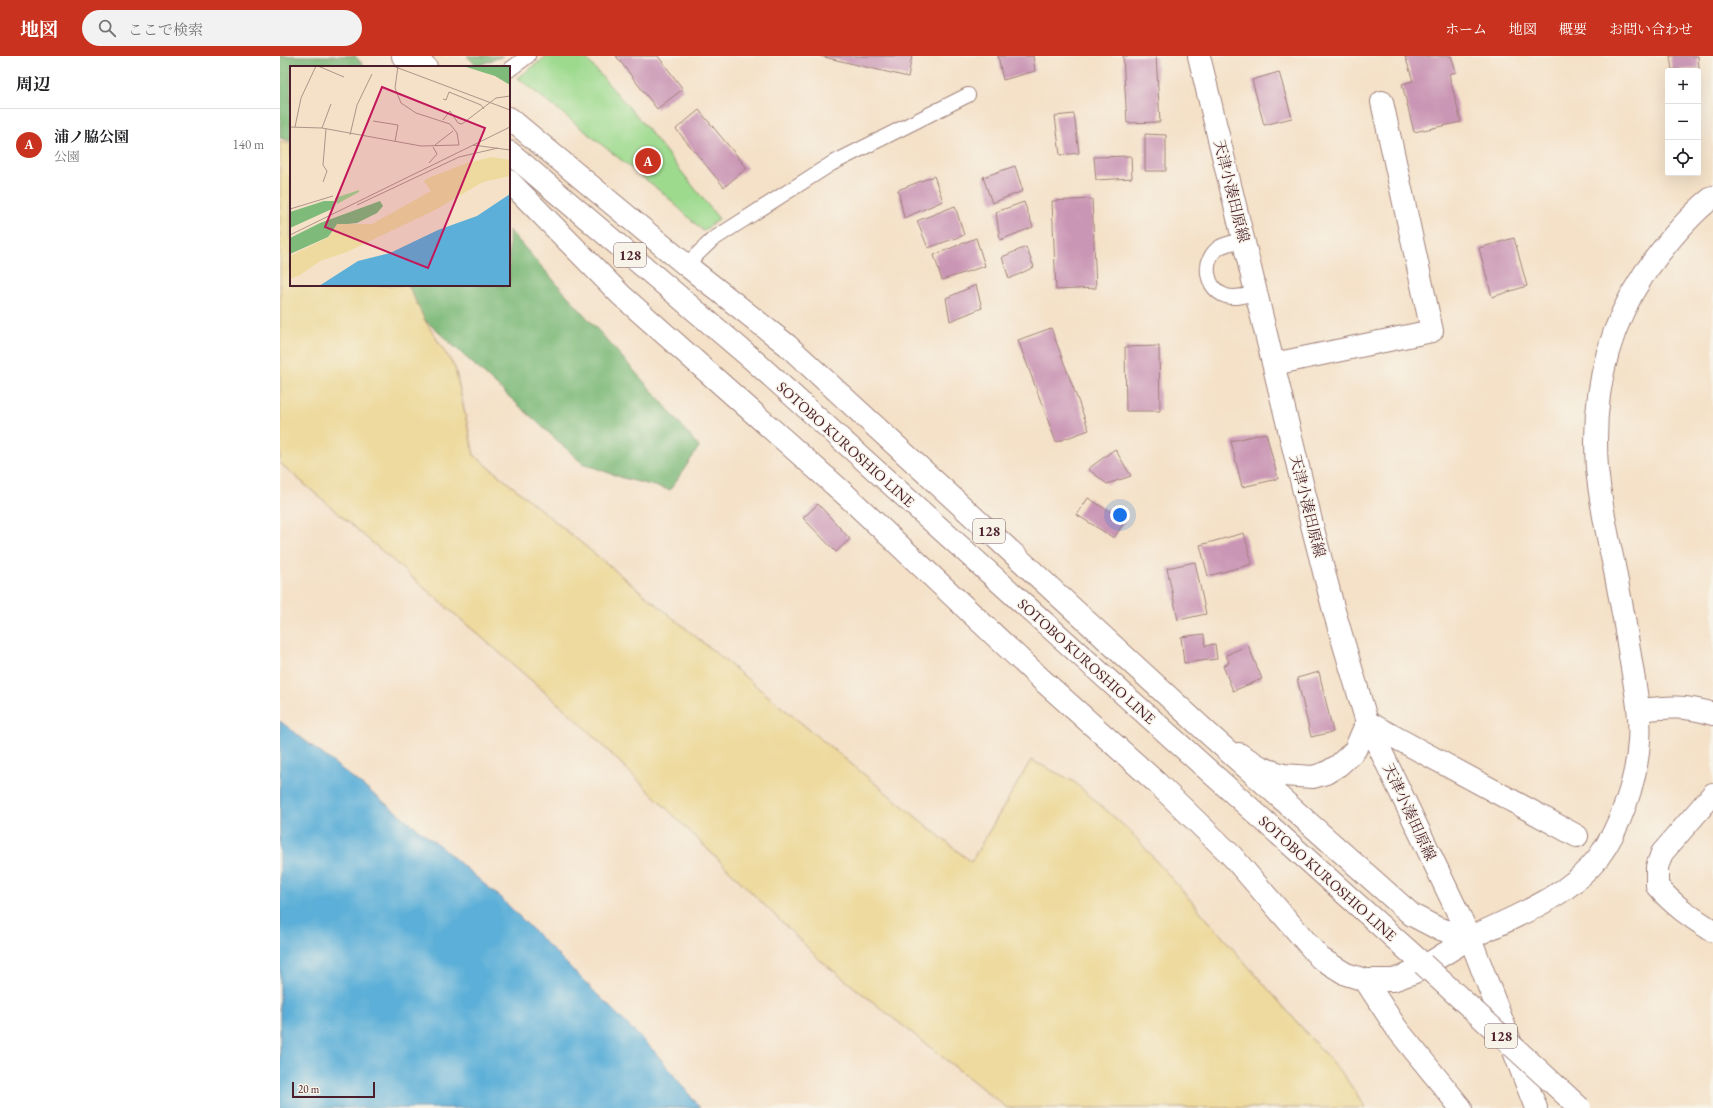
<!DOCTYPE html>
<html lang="ja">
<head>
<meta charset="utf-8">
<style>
  :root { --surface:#fff; --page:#f2f2f2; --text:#202124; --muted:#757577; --line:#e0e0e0; --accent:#c8321e }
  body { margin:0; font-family:"EB Garamond","Noto Serif JP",serif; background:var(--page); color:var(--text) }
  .controls { position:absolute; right:12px; top:12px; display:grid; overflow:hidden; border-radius:4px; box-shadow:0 4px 16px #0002 }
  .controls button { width:36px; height:36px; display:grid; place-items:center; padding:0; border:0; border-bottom:1px solid var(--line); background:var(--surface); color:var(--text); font:20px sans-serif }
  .scale { position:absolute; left:12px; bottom:10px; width:83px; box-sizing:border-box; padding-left:4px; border:2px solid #4a1f2b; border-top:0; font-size:11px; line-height:14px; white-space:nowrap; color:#4a1f2b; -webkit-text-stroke:3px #f7f3e8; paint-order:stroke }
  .you { position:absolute; left:840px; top:459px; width:14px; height:14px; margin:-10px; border:3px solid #fff; border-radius:50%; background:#1a73e8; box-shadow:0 0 0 6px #1a73e833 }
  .badge { display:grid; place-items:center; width:26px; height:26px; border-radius:50%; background:var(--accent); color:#fff; font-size:13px; font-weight:700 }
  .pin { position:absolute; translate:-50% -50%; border:2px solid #fff; box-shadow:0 1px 4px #0006 }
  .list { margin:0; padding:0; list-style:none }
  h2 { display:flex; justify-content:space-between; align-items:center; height:52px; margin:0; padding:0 16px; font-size:17px }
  h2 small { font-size:13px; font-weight:400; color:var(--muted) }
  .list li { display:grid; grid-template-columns:26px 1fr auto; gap:12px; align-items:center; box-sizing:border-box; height:72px; padding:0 16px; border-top:1px solid var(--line) }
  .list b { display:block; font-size:15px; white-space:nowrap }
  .list p { margin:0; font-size:13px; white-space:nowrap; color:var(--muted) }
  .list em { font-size:13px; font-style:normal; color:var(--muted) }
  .icon { flex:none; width:22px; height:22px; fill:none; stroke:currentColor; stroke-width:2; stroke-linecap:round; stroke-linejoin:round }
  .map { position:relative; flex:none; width:1433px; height:1052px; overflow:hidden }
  header { display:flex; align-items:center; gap:24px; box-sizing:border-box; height:56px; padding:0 20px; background:var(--accent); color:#fff }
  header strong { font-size:19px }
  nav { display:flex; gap:22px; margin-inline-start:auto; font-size:14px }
  .search { width:280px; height:36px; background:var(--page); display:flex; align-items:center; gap:10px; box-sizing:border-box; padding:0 14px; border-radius:22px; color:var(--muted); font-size:15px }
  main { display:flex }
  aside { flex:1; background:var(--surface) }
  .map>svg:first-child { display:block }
  .green { fill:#9dda8e; stroke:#747c5c }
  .forest { fill:#7eba79; stroke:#646c52 }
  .sand { fill:#eeda9e; stroke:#9c7c64 }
  .water { fill:#5cafd8; stroke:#536782 }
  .building { fill:#ca96b5 }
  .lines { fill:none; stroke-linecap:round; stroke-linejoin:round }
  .service-casing { stroke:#9f807a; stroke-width:16 }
  .minor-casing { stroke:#9f807a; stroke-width:24 }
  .tertiary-casing { stroke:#9f807a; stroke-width:24 }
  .secondary-casing { stroke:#9f807a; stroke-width:24 }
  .trunk-casing { stroke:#9f807a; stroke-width:24 }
  .service { stroke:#fff; stroke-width:14 }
  .minor { stroke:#fff; stroke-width:22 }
  .tertiary { stroke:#fff; stroke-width:22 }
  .secondary { stroke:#fff; stroke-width:22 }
  .trunk { stroke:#fff; stroke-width:22 }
  .trunk-bridge-casing { stroke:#9f807a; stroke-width:24; stroke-linecap:butt }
  .trunk-bridge { stroke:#fff; stroke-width:22 }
  .labels { text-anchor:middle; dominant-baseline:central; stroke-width:3; stroke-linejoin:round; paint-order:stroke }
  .shield { fill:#f7f3e8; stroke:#7e5f64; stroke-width:1 }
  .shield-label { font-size:14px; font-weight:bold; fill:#4a1f2b }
  .street-label { font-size:15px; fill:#4a1f2b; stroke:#f7f3e8 }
  .inset-road { fill:none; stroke:#b09389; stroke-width:1 }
  .view { fill:#c2185b; fill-opacity:0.15; stroke:#c2185b; stroke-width:2 }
  .inset-edge { fill:none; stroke:#4a1f2b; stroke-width:2 }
</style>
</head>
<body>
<header>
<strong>地図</strong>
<div class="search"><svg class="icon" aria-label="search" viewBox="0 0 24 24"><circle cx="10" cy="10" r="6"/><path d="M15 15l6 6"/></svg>ここで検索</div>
<nav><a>ホーム</a><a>地図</a><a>概要</a><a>お問い合わせ</a></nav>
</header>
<main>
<aside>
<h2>周辺<small></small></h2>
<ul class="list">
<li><span class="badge">A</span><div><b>浦ノ脇公園</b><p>公園</p></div><em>140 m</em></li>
</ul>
</aside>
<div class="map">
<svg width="1433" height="1052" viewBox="0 0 1433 1052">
  <rect width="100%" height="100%" fill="#f7f3e8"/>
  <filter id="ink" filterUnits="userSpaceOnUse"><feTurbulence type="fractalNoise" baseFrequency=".025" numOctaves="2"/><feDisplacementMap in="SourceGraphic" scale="8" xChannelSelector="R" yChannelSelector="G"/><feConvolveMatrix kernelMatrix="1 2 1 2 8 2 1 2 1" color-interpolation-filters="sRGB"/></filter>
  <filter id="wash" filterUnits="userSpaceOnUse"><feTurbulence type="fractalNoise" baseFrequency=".012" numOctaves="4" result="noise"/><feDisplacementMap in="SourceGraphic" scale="16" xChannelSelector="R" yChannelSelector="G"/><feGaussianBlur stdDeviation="0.9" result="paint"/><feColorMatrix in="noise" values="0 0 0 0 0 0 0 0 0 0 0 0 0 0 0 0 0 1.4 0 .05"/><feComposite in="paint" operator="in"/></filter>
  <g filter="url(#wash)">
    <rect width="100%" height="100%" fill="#f4e1c8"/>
    <!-- green -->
    <path class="green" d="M267,0H304L367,72L439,163L423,175L384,138L238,22Z"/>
    <!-- forest -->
    <g class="forest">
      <path d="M0,0H75L85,11H11V85L0,82Z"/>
      <path d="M187,0H223L197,10Z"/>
      <path d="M229,174L381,345L419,391L390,434L343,422L302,407L144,263L128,229H229Z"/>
    </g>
    <!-- sand -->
    <path class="sand" d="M0,86L11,88V229H128L144,263L175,312L194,399L691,806L751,704L793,725L850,775L1065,1021L1086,1052H727L541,905L296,663L0,407Z"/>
    <!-- water -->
    <path class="water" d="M0,665L160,790L223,844L375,996L420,1052H0Z"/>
    <g id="blocks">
      <!-- building -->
      <g class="building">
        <path d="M336,0H378L403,33L377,53Z"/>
        <path d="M540,0H632L628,21Z"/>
        <path d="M718,0H753L755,15L723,24Z"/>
        <path d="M843,0H876L880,66L847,67Z"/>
        <path d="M1125,0H1171L1176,16L1169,18L1181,66L1134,76L1122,28L1133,25Z"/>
        <path d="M1390,0H1418L1419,13L1392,14Z"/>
        <path d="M999,16L1012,62L984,69L972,24Z"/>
        <path d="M419,54L467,112L444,131L396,73Z"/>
        <path d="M794,58L799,97L780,99L775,60Z"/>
        <path d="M865,78L886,79V115H865Z"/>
        <path d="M851,100L852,122L816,124L814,101Z"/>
        <path d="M735,110L743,135L712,147L703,121Z"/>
        <path d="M654,120L663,145L624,162L618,134Z"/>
        <path d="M812,143L816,232L776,234L772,145Z"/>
        <path d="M744,146L753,171L720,184L716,156Z"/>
        <path d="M675,150L684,179L648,192L637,165Z"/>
        <path d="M696,182L705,210L662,224L654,199Z"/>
        <path d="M1234,182L1247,230L1212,241L1199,192Z"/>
        <path d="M746,191L754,211L729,223L722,201Z"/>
        <path d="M696,229L702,252L670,265L666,242Z"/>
        <path d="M771,272L809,374L776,386L738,284Z"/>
        <path d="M879,290L880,355H846L845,291Z"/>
        <path d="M986,377L998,423L962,431L951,385Z"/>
        <path d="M835,393L851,420L827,428L808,413Z"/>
        <path d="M808,442L845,465L834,482L797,459Z"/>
        <path d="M538,448L570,483L556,496L523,462Z"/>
        <path d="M964,477L972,508L928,520L920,489Z"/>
        <path d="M915,506L926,558L898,564L887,512Z"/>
        <path d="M924,578L925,590L935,588L937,603L904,607L901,581Z"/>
        <path d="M968,589L982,623L953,635L943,610L949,607L946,599Z"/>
        <path d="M1039,616L1053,676L1031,681L1017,622Z"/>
      </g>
    </g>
  </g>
  <g filter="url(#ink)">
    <use href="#blocks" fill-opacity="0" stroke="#9f807a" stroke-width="1"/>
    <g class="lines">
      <defs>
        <g id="service">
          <path d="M229,14L248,0"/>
          <path d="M963,184C956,186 947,187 940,191C921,203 925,233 946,240C956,243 967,239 977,236"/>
          <path d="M406,209L432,184L551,108L688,39"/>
        </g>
        <g id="minor">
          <path d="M994,308L1152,275L1102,46"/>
          <path d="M1359,654C1387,651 1405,649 1433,658"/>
          <path d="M1087,666L1297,780"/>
          <path d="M1433,738L1382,797L1377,811V830C1393,849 1412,862 1433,875"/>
        </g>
        <path id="tertiary" d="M1190,882C1233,861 1287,842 1318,802C1340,773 1357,723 1359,685C1361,661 1356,637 1352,612C1347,578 1341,544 1334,510C1327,478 1320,445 1317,412C1312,342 1325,277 1364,218C1384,190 1406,162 1433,141"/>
        <g id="secondary">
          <path d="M919,0L1033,473L1054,555L1087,666L1190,882"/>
          <path d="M959,698L982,712L1003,719L1033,721L1046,717L1059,709L1075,694L1087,666"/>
        </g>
        <g id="trunk">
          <path d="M123,0L146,11"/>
          <path d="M229,62L406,209L507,289L931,680L1132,859L1157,872L1190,882"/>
          <path d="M229,96L471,302L1143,908"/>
          <path d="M229,125L341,239L567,440L761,623L876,726L952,800L1040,902L1066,918L1085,924H1113L1135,916L1190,882"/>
          <path d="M1190,882L1256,1052"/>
          <path d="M1085,924L1117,973L1181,1052"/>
        </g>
      </defs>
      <!-- service casing -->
      <use href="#service" class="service-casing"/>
      <!-- minor casing -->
      <use href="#minor" class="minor-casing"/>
      <!-- tertiary casing -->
      <use href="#tertiary" class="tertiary-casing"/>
      <!-- secondary casing -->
      <use href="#secondary" class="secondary-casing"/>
      <!-- trunk casing -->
      <use href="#trunk" class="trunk-casing"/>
      <!-- service -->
      <use href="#service" class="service"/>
      <!-- minor -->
      <use href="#minor" class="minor"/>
      <!-- tertiary -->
      <use href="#tertiary" class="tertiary"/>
      <!-- secondary -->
      <use href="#secondary" class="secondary"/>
      <!-- trunk -->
      <use href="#trunk" class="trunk"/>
      <defs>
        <path id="trunk-bridge" d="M1143,908L1300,1052"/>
      </defs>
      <!-- trunk-bridge casing -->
      <use href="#trunk-bridge" class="trunk-bridge-casing"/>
      <!-- trunk-bridge -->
      <use href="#trunk-bridge" class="trunk-bridge"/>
    </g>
  </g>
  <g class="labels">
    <!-- shield labels -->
    <g class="shield">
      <rect x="334" y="187" width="32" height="24" rx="3"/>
      <rect x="693" y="463" width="32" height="24" rx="3"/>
      <rect x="1205" y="968" width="32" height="24" rx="3"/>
    </g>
    <g class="shield-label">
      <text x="350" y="199">128</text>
      <text x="709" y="475">128</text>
      <text x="1221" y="980">128</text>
    </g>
    <!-- street labels -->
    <g class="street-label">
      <text transform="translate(952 135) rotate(76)">天津小湊田原線</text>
      <text transform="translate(566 388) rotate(42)">SOTOBO KUROSHIO LINE</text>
      <text transform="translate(1028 450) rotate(76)">天津小湊田原線</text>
      <text transform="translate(807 605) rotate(42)">SOTOBO KUROSHIO LINE</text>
      <text transform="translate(1130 756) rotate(65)">天津小湊田原線</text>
      <text transform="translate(1048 822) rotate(42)">SOTOBO KUROSHIO LINE</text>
    </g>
  </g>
  <!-- overview -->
  <g transform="translate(10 10)">
    <rect width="220" height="220" fill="#f4e1c8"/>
    <path d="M69,124V126L47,138L45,132Z" fill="#9dda8e"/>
    <path d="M173,0H220V19L205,10ZM34,135H44V142L0,162V146ZM90,135L93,140L87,147L67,157L47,159L38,171L0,188V172L30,157Z" fill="#7eba79"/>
    <path d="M202,91L220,94V110L193,116L145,144L57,186L30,195L10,209L0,213V190L39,171L47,158H82L141,125L134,115L138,112L177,97Z" fill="#eeda9e"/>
    <path d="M220,128V220H29L68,195L100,187L148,164L187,150Z" fill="#5cafd8"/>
    <path class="inset-road" d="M28,0L54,11M103,0L220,44M108,0L105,22L111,37L126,47L160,58L167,67L169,79M153,33L156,34L159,26L191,39L194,43M153,54L160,45L168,57L172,58L206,32L220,30M83,55L108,59L105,76M0,61L32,62L131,80L169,79M5,61L11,32L26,0M32,62L41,38M60,69L67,39L82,8M145,79L163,65M183,79L220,84M139,97L147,88L143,81M33,116L37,105L33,99L36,63M67,139L169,91L208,82M0,143L43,130M0,169L220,61"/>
    <path class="view" d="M92,21L195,62L138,202L35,161Z"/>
    <rect width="220" height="220" class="inset-edge"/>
  </g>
</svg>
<div class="controls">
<button>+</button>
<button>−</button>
<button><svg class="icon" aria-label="locate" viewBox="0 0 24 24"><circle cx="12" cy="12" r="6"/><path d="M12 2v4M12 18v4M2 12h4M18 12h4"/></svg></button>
</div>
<div class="scale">20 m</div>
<div class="you"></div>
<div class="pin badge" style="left:368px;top:105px">A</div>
</div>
</main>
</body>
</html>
